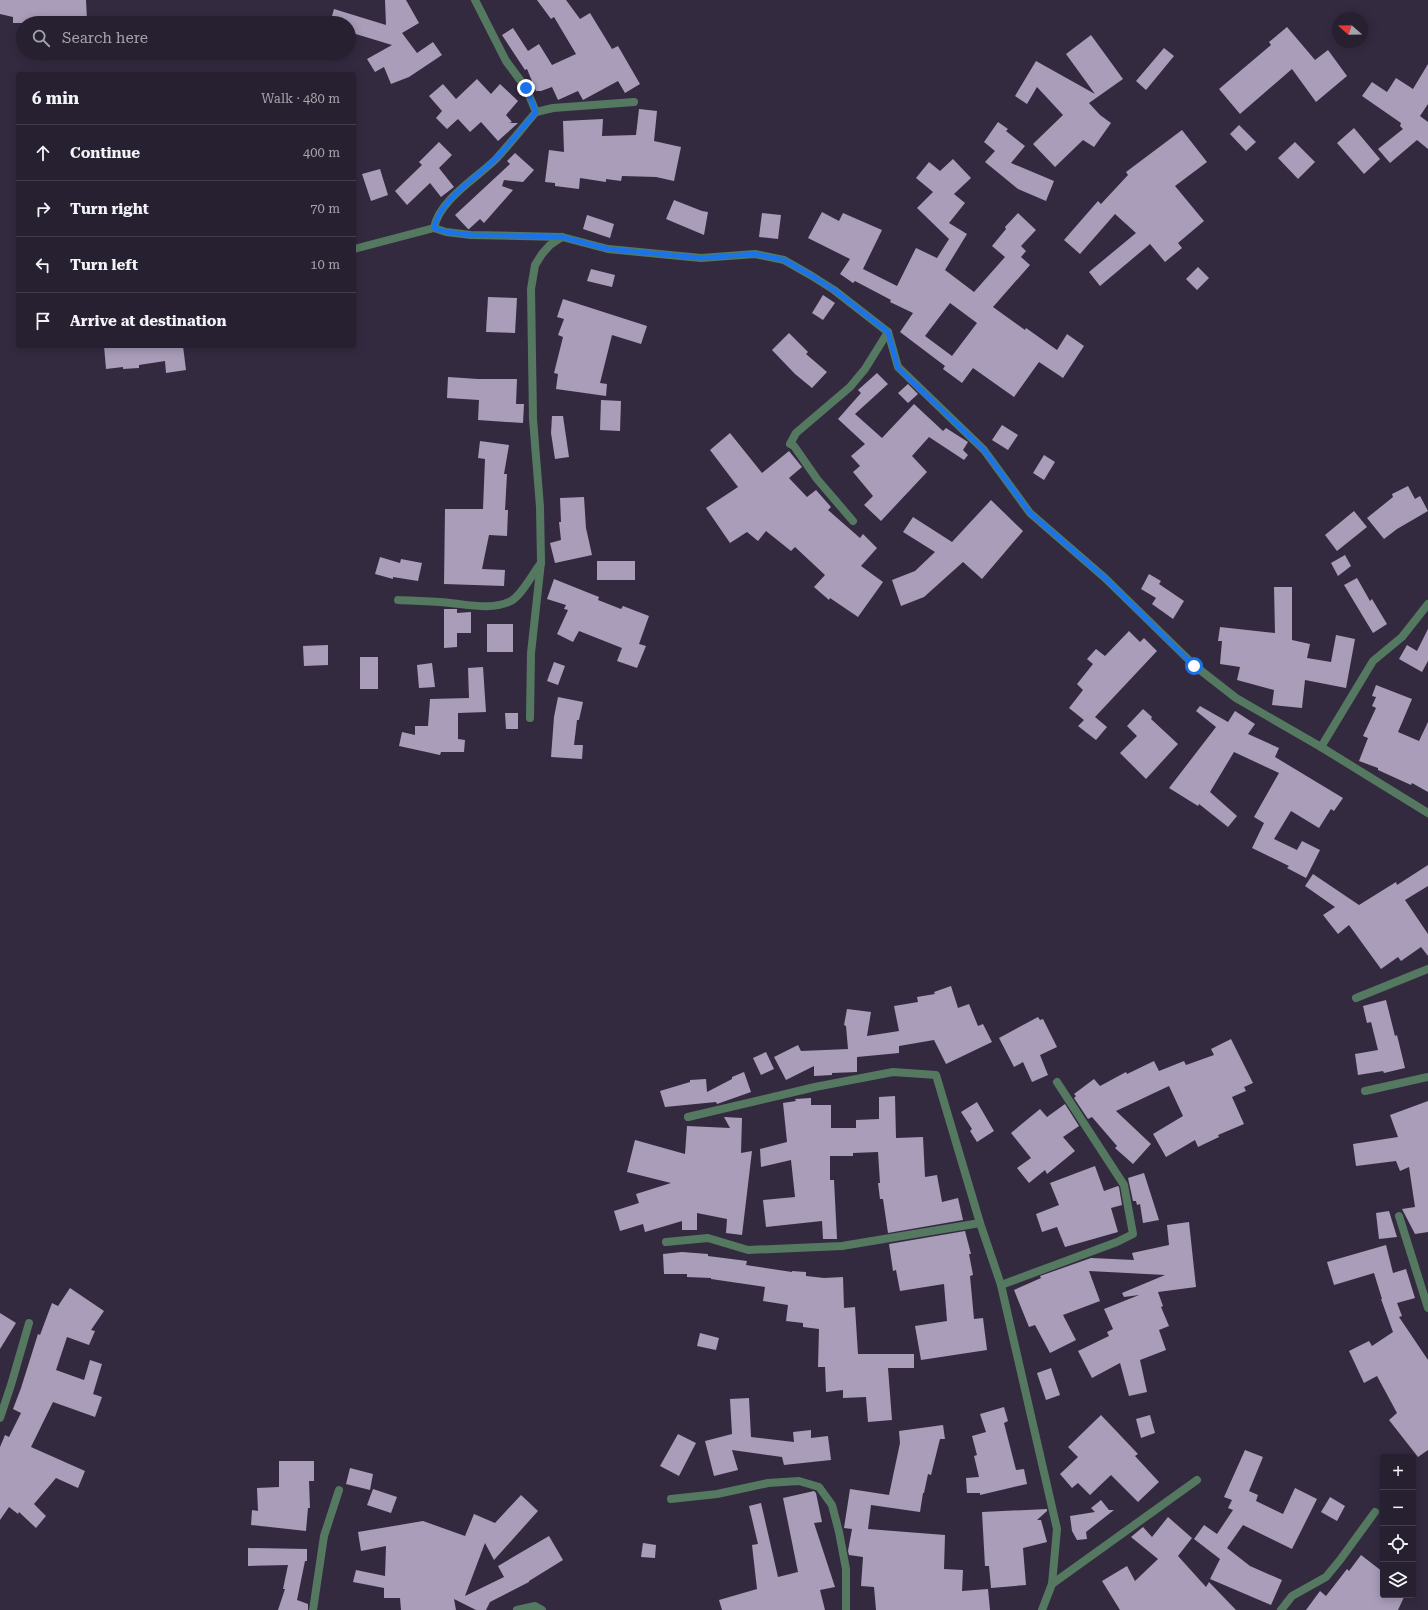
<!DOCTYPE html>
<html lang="en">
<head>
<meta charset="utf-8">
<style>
  :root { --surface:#272030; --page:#332d3c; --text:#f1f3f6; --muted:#a4a3ab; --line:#433e4c }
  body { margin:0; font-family:"Roboto Serif",serif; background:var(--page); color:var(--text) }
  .controls { position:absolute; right:12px; bottom:12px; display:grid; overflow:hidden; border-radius:4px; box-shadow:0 2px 10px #0003 }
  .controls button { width:36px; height:36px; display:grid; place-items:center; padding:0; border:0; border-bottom:1px solid var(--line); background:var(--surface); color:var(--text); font:20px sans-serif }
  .compass { position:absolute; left:1332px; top:12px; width:36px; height:36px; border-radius:50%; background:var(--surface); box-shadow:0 2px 10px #0003; rotate:290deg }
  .stop { position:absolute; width:12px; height:12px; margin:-9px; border:3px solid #1a73e8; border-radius:50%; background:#fff }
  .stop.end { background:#1a73e8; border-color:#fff; box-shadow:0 1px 4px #0008 }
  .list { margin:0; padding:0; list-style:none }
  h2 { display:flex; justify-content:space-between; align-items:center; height:52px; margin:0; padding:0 16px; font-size:17px }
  h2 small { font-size:13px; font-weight:400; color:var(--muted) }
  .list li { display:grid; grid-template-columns:26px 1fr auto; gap:12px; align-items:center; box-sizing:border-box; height:56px; padding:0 16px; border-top:1px solid var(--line) }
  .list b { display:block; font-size:15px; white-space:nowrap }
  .list em { font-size:13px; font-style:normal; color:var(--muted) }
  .icon { flex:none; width:22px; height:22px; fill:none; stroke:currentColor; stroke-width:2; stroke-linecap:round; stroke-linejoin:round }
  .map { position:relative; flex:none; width:1428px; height:1610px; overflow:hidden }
  .search { position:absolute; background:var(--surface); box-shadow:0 2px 10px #0003; left:16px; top:16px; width:340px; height:44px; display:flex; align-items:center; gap:10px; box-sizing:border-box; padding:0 14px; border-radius:22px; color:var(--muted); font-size:15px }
  .panel { position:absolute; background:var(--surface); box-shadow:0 2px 10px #0003; left:16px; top:72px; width:340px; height:276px; border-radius:4px }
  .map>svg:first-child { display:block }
  .building { fill:#a99db9; fill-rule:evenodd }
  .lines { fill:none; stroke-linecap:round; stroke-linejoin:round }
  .street { stroke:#557960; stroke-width:8 }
  .route { stroke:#1a73e8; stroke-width:5 }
</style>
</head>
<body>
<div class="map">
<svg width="1428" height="1610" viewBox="0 0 1428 1610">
  <rect width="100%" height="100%" fill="#342a40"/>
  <!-- building -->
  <g class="building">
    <path d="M0,0H86L87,20L55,22V23H13V17L0,14Z"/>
    <path d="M385,0H406L419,23L402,33L417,53L433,42L442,55L409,77L391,84L384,67L375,72L367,59L392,45L349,32V23H330L334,9L386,25Z"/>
    <path d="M537,0H566L580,19L590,13L612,49L618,46L640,84L625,93L618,81L583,100L578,91L558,100L552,87L541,91H536L527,69L525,70L502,35L513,28L528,51L539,44L552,65L576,54L554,17L551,19Z"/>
    <path d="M1287,27L1315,60L1328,50L1347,76L1316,102L1292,69L1240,114L1219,89L1271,45L1269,42Z"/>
    <path d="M1091,35L1123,79L1089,103L1100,115L1111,123L1094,147L1083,140L1055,167L1033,144L1063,115L1037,87L1027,104L1015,96L1036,61L1095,94L1066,54Z"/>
    <path d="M1164,48L1174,56L1146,90L1136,81Z"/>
    <path d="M1428,64V104L1420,116L1428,122V149L1417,140L1390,163L1378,149L1403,129L1400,126L1401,123L1362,96L1372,82L1387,92L1396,78L1413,89Z"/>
    <path d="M477,79L491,94L500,84L518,101L506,115L512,122L509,123H518L498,141L481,122L470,132L458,119L447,129L436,118L442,111L429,96L443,84L456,99Z"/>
    <path d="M639,109L657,111L654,141L681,147L674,181L656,177L622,176L621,181L606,179V182L580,178L579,189L555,186V183L545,182L549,150L564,152L563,121L603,119L602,136L636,135Z"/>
    <path d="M998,122L1008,129L1006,131L1025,146L1011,163L1054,181L1046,201L1018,189L985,162L995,151L984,142Z"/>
    <path d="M1239,125L1256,142L1246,151L1230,134Z"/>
    <path d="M1354,128L1380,159L1364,174L1337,143Z"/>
    <path d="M1182,130L1207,162L1175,186L1204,221L1178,243L1182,248L1165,262L1150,244L1100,286L1089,272L1136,233L1115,214L1080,254L1064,240L1098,201L1101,204L1128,175L1126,172Z"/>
    <path d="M439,142L452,155L439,168L454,187L441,197L430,183L407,205L395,191L422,165L419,162Z"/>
    <path d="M1295,142L1315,162L1298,179L1278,158Z"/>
    <path d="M515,153L534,170L523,182L504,180L502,186L513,190L484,223L480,219L469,229H468L455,215L510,164L507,161Z"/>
    <path d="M953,159L971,178L954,194L965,203L949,223L967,234L945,270L974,292L1005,257L992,246L1006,229L1005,227L1018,213L1036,230L1021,246L1026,251L1021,257L1030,265L993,307L1025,330L1026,328L1057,350L1067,334L1084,346L1063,378L1039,362L1014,397L973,368L962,383L943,369L945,366L900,332L913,313L890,302L891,300L855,281L853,283L840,274L850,259L808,238L822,212L839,221L843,213L882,230L863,269L897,286L916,248L937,258L949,239L917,208L933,192L916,178L929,162L940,171ZM950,303L977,323L952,356L925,336Z"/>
    <path d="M380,169L388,195L371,201L362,174Z"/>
    <path d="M674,200L702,211L708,212L704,235L666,219Z"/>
    <path d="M762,213L781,215L778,239L759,237Z"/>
    <path d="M587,215L614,224L610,238L583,229Z"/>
    <path d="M1198,267L1209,278L1197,290L1186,279Z"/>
    <path d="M591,269L615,275L612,287L587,281Z"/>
    <path d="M823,295L835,303L823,320L812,313Z"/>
    <path d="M488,297L517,298L515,333L486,332Z"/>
    <path d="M563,299L647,326L641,344L612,335L600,383L607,384L606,396L556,389L558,374L554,373L563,337L558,335L564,319L557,317Z"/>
    <path d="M789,333L808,352L806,354L827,372L812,388L795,374L772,350Z"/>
    <path d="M104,346H158L159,348L183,346L186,370L166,373L165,361L139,365V368L123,369V367L106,369Z"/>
    <path d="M877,373L888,384L855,414L882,438L914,404L943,431L946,428L968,442L963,450L968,455L964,460L929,437L912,456L927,472L881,521L864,505L873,496L853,472L860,466L851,456L865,444L838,419L861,393L858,390Z"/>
    <path d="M448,377L478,379H517L516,404H524L523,423L478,420L479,400L447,398Z"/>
    <path d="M908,384L918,394L908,403L898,393Z"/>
    <path d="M601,400L621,401L620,431L600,430Z"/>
    <path d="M552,416H563L569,457L555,459L551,433Z"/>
    <path d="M1002,425L1018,435L1008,450L992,440Z"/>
    <path d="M730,433L762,473L789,451L802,467L789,478L807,497L816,490L831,507L828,510L860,538L863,534L877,548L861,566L883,582L858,617L830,598L829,600L814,587L825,575L795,547L791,551L766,531L758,541L747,532L730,543L706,508L738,487L710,450Z"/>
    <path d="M480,441L509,445L504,474H507L505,510H508L507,536L489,535L482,569L505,570L504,586L444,584L445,509H483L485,459L478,458Z"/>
    <path d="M1044,455L1055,462L1044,480L1033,473Z"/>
    <path d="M1408,486L1415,499L1420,496L1428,511L1397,529L1384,539L1367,518L1393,497L1392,494Z"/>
    <path d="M584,497L586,528L592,555L555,563L550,543L561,540L559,522H561L560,498Z"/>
    <path d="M991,500L1023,531L982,579L963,562L924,597L901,606L892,580L915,571L935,552L903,532L913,517L952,542Z"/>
    <path d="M1354,511L1367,527L1337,551L1325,535Z"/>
    <path d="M1345,555L1351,566L1338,576L1331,563Z"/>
    <path d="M380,557L400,563L401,559L422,563L418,581L393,577V579L375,574Z"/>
    <rect x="597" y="561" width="38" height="19"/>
    <path d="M1149,574L1161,581L1159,584L1184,601L1173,619L1152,604L1156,598L1141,589Z"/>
    <path d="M1357,578L1370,601L1372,599L1387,624L1373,633L1344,585Z"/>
    <path d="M554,579L599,597L598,600L621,609L623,606L649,616L639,644L646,646L637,668L617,661L622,648L579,631L573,642L557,634L568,610L564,609L566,605L547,599Z"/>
    <path d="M1274,587H1292V640L1310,644L1307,658L1331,662L1336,635L1355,639L1346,688L1305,680L1302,708L1272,705L1274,690L1237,680L1240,667L1220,664L1222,641H1218L1220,627L1275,633Z"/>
    <path d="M444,609H457V613L471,612V633H457V647L444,648Z"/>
    <rect x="487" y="624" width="26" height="28"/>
    <path d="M1428,629V661L1422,672L1399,659L1407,645L1417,651Z"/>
    <path d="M1129,631L1140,642L1144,638L1157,651L1095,717L1107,727L1096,740L1078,726L1084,720L1069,708L1083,690L1077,684L1093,664L1087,659L1096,649L1105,656Z"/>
    <path d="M328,645V665L304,666L303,646Z"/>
    <rect x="360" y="657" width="18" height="32"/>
    <path d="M554,662L565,666L558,685L547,681Z"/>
    <path d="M432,663L435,687L419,688L417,665Z"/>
    <path d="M483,667L486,712L458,713V739L465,740L464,752H441L440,755L399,746L402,732L415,735V726H428L430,699L469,698L468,668Z"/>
    <path d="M1376,685L1412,699L1398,732L1419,741L1428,722V792L1412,783L1411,785L1378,770V768L1359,761L1368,738L1363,736L1376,708L1372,706L1376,697L1372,696Z"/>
    <path d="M558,697L583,702L579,720H577L574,745H583L582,759L551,757L554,717Z"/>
    <path d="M1200,706L1228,722L1235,711L1255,724L1248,734L1279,748L1275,757L1343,798L1334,811L1331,809L1319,828L1291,811L1274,839L1297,850L1302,841L1320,850L1306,878L1287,868L1289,866L1252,848L1264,823L1254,817L1279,773L1234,752L1210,792L1237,816L1228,827L1199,804L1198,806L1169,788L1216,727L1196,711Z"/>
    <path d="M1143,709L1152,717L1151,719L1178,744L1146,779L1120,753L1137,736L1127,726Z"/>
    <path d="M505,713H518V729H506Z"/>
    <path d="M1428,865V886L1405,900L1428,934V956L1421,947L1401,961L1398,957L1381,969L1349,925L1338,934L1323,915L1335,907L1305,886L1313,874L1359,905L1396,882L1397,885Z"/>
    <path d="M951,986L958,1008L969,1004L978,1026L983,1024L992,1042L946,1064L934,1040L899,1046V1053L857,1057V1072L832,1073V1075L814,1076V1066L786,1080L774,1057L798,1045L801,1051L848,1049L846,1026L844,1025L847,1009L871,1012L867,1036L899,1031L894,1006L918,1002L917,997L935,994L934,992Z"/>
    <path d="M1386,1000L1395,1036L1397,1035L1405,1068L1384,1073L1383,1071L1358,1075L1355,1054L1378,1050L1371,1022L1367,1023L1363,1006Z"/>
    <path d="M1038,1017L1040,1020L1043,1019L1057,1047L1040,1055L1048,1075L1032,1082L1023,1062L1014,1067L999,1038Z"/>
    <path d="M1231,1039L1253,1083L1244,1087L1246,1091L1232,1097L1244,1124L1218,1135L1219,1137L1198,1147L1195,1140L1166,1157L1153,1134L1183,1116L1169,1086L1116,1111L1151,1144L1133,1164L1115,1148L1117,1146L1092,1117L1088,1119L1074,1098L1076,1096L1074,1094L1094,1079L1100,1086L1126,1072L1127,1074L1154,1061L1159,1071L1184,1061L1186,1065L1214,1055L1211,1049Z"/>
    <path d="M766,1052L774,1069L761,1075L753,1058Z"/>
    <path d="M744,1072L751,1092L717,1104L716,1102L665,1107L660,1091L690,1082V1080L706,1079L707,1092L732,1079V1077Z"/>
    <path d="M895,1096L896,1138L923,1137L925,1177L937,1175L942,1202L958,1198L963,1220L888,1233L883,1199H880L878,1183H880L878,1152L853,1153V1156H830V1180H834L837,1239H823L822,1221L766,1227L763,1200L795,1197L791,1160L761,1167L760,1149L787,1142L783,1103L796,1101L795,1099L811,1098V1105H831V1128H856V1120L879,1119V1097Z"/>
    <path d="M1428,1101V1232L1415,1234L1402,1209L1415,1207L1409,1167L1400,1171L1396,1161L1356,1166L1353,1144L1398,1137L1390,1115Z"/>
    <path d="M977,1102L994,1131L977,1142L970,1131L972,1129L961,1112Z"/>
    <path d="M1065,1104L1079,1126L1063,1137L1075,1151L1047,1174L1045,1170L1029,1183L1017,1168L1031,1158L1011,1133L1040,1109L1047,1117Z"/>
    <path d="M724,1117L742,1118L741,1153L752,1151L742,1235L726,1233L727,1219L697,1213V1230H682V1221L645,1232L643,1224L620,1231L614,1211L639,1203L636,1194L671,1183L627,1172L635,1140L685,1154L687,1126L730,1128Z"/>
    <path d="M1095,1166L1104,1191L1118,1186L1119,1187L1122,1205L1111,1208L1118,1232L1065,1247L1057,1227L1042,1232L1036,1214L1059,1205L1050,1183Z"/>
    <path d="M1144,1173L1159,1220L1143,1223L1140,1204L1137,1205L1136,1201H1133L1128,1178Z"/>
    <path d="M1389,1211L1397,1237L1379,1239L1376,1213Z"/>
    <path d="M1189,1222L1196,1287L1158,1292L1163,1306L1161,1307L1169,1326L1159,1330L1166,1350L1140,1360L1147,1392L1129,1396L1120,1363L1092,1378L1078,1351L1109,1336L1107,1332L1113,1329L1104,1309L1139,1295L1124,1297L1122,1293L1165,1275L1089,1271L1100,1301L1063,1315L1076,1340L1050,1353L1035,1325L1029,1327L1014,1290L1041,1278L1040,1276L1091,1258L1134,1260L1132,1253L1169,1245L1167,1225Z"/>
    <path d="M965,1231L971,1254H969L973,1275L970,1276L974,1319L983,1318L987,1350L921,1360L915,1326L947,1321L944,1284L900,1291L896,1270L893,1271L889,1244Z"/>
    <path d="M1386,1245L1393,1273L1406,1269L1415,1298L1397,1303L1402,1316L1399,1317L1428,1360V1450L1418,1457L1389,1420L1397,1413L1377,1376L1364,1383L1349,1351L1369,1341L1372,1346L1393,1332L1381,1299H1382L1374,1273L1334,1285L1327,1262Z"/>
    <path d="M682,1252L708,1254V1256L747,1261L746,1265L792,1272V1271L806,1272V1276L824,1278L843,1277L844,1308L855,1307L858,1354H914V1368H888L892,1420L868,1422L866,1397L843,1398V1390L826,1392L825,1367H818L819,1329L803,1327V1323L786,1321L788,1305L763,1301L765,1287L711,1279V1278L687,1277V1274H664L663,1254Z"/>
    <path d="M70,1288L104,1311L91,1330L95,1331L89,1345L67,1337L56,1370L84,1380L90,1360L102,1364L93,1394L102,1397L95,1417L53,1402L31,1447L85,1471L78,1488L56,1478L34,1504L46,1516L36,1528L19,1512L18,1514L9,1507L0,1520V1447L5,1435L9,1437L21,1413L13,1409L21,1388L38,1334L40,1335L52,1303L58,1306Z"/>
    <path d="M0,1313L16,1323L0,1349Z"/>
    <path d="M700,1333L719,1338L716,1350L697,1346Z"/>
    <path d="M1051,1368L1060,1395L1046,1400L1037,1373Z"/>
    <path d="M749,1398L751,1437L794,1442L793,1432L811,1430V1438L828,1436L831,1460L784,1465L782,1457L732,1450L738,1470L714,1476L705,1441L732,1434L730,1399Z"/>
    <path d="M1004,1407L1008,1421L1004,1423L1016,1470L1024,1469L1027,1484L980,1495V1493H967L966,1478L979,1477L974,1456L977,1455L972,1436L986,1432L980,1414Z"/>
    <path d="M1101,1415L1138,1454L1135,1456L1159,1482L1138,1502L1111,1475L1090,1495L1078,1483L1072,1488L1060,1474L1078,1457L1068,1447Z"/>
    <path d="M1150,1415L1155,1433L1141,1438L1136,1419Z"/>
    <path d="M943,1425L945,1439H940L931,1475L928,1474L924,1493H923L920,1512L871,1505L868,1529L945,1535L944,1569L963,1570L962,1591L988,1589L990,1610H876L874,1587L861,1586L863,1557L849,1555L848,1551L852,1529L844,1528L850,1489L889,1495L900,1443L899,1431Z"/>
    <path d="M678,1434L696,1443L679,1476L660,1466Z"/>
    <path d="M1245,1450L1263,1457L1249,1491L1258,1495L1256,1501L1283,1514L1295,1488L1317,1499L1292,1549L1243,1525L1227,1548L1250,1566L1282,1580L1271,1605L1210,1579L1220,1559L1194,1539L1204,1525L1217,1534L1233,1510L1228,1508L1232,1500L1224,1497Z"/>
    <path d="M279,1461H314V1481H309L310,1508H308L306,1531L251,1525L252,1510L258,1511L257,1488L279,1487Z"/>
    <path d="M350,1468L373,1474L370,1490L346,1484Z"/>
    <path d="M373,1489L397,1497L391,1513L367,1505Z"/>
    <path d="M814,1491L816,1493L822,1522L814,1523L835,1587L820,1590L825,1610H722L719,1600L757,1589L752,1545L758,1544L749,1506L761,1503L778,1577L798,1572L783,1498Z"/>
    <path d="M521,1495L538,1511L494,1560L485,1543L465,1596L504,1577L498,1566L549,1536L563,1560L529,1581V1582L490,1602L486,1610H476L454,1599L456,1610H401L400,1598H384V1588L353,1582L356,1570L385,1576L386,1546L361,1551L358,1532L423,1521L465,1536L474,1514L495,1523Z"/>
    <path d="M1330,1497L1345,1506L1337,1521L1321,1512Z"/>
    <path d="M1101,1500L1109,1510H1114L1086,1532L1087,1539L1077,1540L1072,1531L1070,1516L1095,1512L1091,1508Z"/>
    <path d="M1047,1509V1511L1037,1520H1041L1047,1542L1023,1548L1026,1585L991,1588L989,1566H985L982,1512Z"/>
    <path d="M1168,1517L1192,1538L1178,1556L1206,1587L1209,1582L1236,1610H1120L1102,1581L1127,1566L1135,1581L1158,1559L1131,1537L1143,1527L1152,1537Z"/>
    <path d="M643,1543L656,1545L655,1558L641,1557Z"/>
    <path d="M248,1548L307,1549V1561H305L297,1600L308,1604V1610H278L285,1589H283L288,1565L248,1566Z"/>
    <path d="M1361,1555L1383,1572V1595H1405L1398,1610H1306L1320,1591L1326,1596L1347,1569L1349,1571Z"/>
  </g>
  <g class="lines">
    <!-- street -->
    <g class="street">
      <path d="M475,0L506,61L526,88L536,112C523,127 510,144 496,159C477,178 439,200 434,228L446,232L471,235L562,237L608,249L701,258L755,254L784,260L812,276L834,290L888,332L898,367L984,450L1030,513L1105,578L1195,666L1236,698L1321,747L1428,813"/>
      <path d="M536,112L553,108L634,102"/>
      <path d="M354,249L434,228"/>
      <path d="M853,521L817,479L794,446L790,444L796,433L850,387L865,369L888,332"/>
      <path d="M398,600C416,601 433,601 450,603C470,605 493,610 511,601C522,595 533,573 541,563"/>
      <path d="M530,718L531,653L541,562L540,507L533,419L531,289L535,265L542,254L550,245L562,237"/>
      <path d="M1321,747L1373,661L1402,637L1428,604"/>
      <path d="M1356,998L1428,969"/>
      <path d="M1365,1091L1428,1077"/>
      <path d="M688,1117L815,1087L893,1072L936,1075L980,1223L1001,1285L1057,1529L1052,1584L1042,1610"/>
      <path d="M1399,1216L1428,1308"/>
      <path d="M666,1242L708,1238L748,1250L842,1246L980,1223"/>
      <path d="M1001,1285L1117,1242L1133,1234L1124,1185L1057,1082"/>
      <path d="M0,1418L11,1385L29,1323"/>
      <path d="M671,1499L717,1494L768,1483L799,1481L819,1487L832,1505L839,1532L846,1569V1610"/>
      <path d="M1052,1584L1197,1480"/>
      <path d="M313,1610L324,1536L339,1490"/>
      <path d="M517,1610L535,1606L542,1610"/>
      <path d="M1281,1610L1292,1596L1326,1577L1340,1560L1375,1512"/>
    </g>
  </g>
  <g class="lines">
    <!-- route -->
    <path class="route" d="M526,88L536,112C523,127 510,144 496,158C477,178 439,200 434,228L446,232L471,235L562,237L608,249L701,258L755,254L784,260L812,276L834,290L888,332L898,368L984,450L1030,513L1105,578L1194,666"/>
  </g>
</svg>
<div class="controls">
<button>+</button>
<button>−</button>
<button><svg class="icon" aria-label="locate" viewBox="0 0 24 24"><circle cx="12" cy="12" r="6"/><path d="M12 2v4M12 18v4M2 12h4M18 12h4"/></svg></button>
<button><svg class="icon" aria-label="layers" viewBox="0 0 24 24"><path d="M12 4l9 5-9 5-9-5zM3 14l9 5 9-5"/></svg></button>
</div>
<svg class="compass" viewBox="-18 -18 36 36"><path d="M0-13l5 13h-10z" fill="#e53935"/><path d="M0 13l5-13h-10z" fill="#a4a3ab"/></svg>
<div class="stop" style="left:1194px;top:666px"></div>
<div class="stop end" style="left:526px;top:88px"></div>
<div class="search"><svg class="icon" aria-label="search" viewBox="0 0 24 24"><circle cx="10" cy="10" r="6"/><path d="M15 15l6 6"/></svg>Search here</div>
<section class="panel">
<h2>6 min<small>Walk · 480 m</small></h2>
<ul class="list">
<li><svg class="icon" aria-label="ahead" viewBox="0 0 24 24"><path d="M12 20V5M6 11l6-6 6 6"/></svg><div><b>Continue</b></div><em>400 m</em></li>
<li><svg class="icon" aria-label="right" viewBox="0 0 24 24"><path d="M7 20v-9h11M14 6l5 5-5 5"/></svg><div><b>Turn right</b></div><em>70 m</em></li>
<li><svg class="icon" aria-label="left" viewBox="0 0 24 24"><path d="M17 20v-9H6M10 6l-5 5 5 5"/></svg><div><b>Turn left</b></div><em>10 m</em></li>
<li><svg class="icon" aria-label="arrive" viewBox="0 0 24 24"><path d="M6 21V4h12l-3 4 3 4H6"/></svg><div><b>Arrive at destination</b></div></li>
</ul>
</section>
</div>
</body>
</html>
